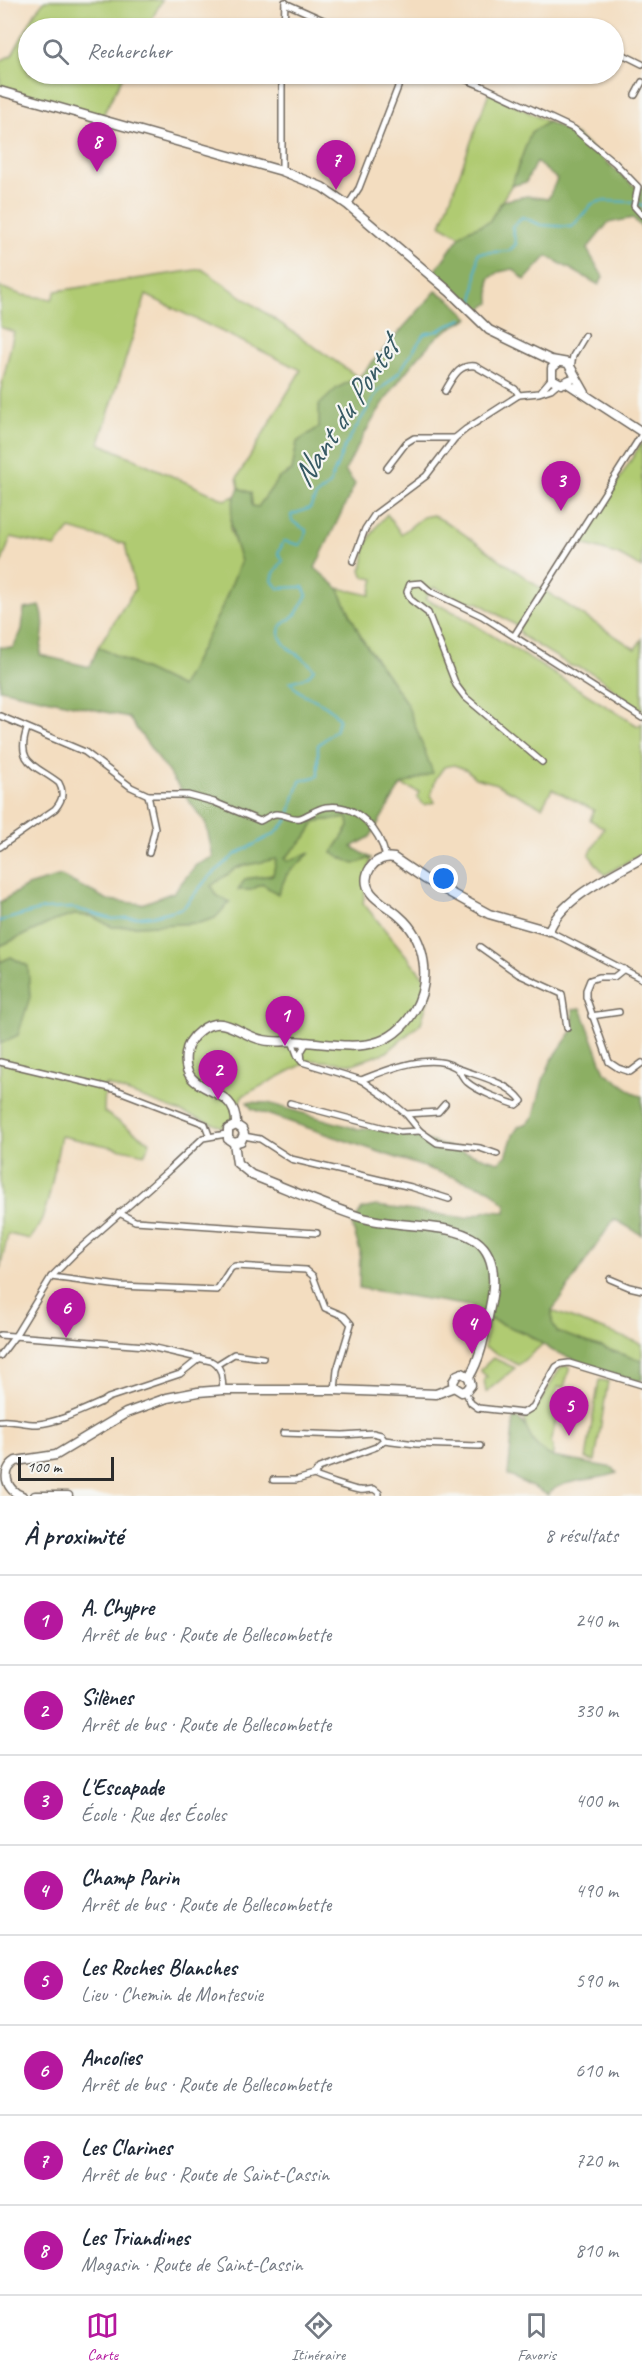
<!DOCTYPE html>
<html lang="fr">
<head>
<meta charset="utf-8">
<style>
  :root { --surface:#fff; --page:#f2f2f3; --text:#1f2937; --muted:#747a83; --line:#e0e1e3; --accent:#b5179e }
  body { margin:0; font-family:Caveat,sans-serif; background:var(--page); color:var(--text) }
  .scale { position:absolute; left:18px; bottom:15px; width:96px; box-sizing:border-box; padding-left:6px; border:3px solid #2b2b2b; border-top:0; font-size:16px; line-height:21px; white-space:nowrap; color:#2b2b2b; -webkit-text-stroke:4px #f6f6f2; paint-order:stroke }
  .you { position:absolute; left:444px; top:879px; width:21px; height:21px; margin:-15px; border:4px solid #fff; border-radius:50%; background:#1a73e8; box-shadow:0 0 0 9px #1a73e833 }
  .badge { display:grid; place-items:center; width:39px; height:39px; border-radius:50%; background:var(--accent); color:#fff; font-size:20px; font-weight:700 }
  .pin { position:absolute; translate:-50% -50px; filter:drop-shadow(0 2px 3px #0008) }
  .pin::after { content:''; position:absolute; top:32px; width:21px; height:18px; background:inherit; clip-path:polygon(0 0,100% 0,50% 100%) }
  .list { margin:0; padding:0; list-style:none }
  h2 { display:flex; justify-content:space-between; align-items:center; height:78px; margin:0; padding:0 24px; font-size:26px }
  h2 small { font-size:20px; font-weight:400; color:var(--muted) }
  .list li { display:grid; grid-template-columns:39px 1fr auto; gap:18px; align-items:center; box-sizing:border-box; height:90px; padding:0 24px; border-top:2px solid var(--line) }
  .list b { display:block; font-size:22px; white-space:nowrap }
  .list p { margin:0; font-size:20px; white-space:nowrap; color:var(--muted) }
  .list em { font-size:20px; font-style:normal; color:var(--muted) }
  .icon { flex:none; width:33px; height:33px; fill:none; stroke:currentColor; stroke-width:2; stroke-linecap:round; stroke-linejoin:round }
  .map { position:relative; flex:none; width:642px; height:1496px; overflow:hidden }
  .search { position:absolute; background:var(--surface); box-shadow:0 2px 4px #0004; left:18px; right:18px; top:18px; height:66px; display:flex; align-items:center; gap:15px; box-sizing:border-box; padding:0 21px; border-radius:33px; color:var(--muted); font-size:22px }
  .sheet { height:798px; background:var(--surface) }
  nav { display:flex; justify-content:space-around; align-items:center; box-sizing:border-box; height:84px; border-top:2px solid var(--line); background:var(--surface); font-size:16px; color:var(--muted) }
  nav a { display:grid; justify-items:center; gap:3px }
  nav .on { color:var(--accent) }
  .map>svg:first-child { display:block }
  .green { fill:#b0cb72; stroke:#6e7b4e; stroke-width:1.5 }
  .forest { fill:#8caf64; stroke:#5c6d48; stroke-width:1.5 }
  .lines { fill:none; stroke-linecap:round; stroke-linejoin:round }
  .stream { stroke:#4eb1cd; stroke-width:2 }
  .street-casing { stroke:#71695f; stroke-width:8 }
  .secondary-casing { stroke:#71695f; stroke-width:11 }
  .street { stroke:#fff; stroke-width:5 }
  .secondary { stroke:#fff; stroke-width:8 }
  .labels { text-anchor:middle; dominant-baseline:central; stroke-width:4.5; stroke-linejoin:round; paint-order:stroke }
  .water-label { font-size:32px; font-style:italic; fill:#375a64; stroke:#f6f6f2 }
</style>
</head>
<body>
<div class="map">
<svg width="642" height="1496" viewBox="0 0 642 1496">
  <rect width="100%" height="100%" fill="#f6f6f2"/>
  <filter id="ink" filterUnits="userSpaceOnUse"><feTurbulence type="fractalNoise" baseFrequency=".0167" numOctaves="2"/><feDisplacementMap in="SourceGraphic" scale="12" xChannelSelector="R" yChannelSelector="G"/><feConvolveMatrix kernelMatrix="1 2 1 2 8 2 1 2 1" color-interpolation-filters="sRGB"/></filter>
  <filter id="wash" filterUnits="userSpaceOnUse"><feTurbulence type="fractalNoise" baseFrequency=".008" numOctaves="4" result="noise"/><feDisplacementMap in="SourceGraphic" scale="24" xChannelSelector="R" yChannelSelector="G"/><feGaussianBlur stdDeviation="1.35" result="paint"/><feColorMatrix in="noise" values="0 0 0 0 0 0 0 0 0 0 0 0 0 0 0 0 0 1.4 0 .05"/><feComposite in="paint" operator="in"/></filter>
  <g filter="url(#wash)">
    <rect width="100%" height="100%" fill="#f3ddc0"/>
    <!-- green -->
    <g class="green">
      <path d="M45,0H162L147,28H28V74H124L101,119L0,88V61L12,55L36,11Z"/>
      <path d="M489,92L548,122L531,132L511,186L489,222L466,231L460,236L441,225Z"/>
      <path d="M202,269L358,377L337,388L319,427L297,442L292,471L279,478L258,507L252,506L251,493L239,488L237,478L301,370L146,295L99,443L225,500L235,496L230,529L241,561L220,612L181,687L98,647L135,589L125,544L70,529L55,547L11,537L0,567V393L14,332L0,327V287L22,295L52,299L56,291Z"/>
      <path d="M642,442V568L619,555L580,543Z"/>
      <path d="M387,514L401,534L423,517L433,515L451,525L539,587L635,649L642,639V711C621,698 597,668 571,666L522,636L517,626L479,603L461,600L434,587L425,599L456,613L638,726L642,723V853L605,875L589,855L604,828L590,820L594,810L552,789L542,807L494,783L475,778L467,770L454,765L444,767L436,778L431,795L435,802L424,805L417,797L419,792L401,785L407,704L362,639L338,588L370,595L374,579L364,577L361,570C365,564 363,558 365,551C368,537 377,525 387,514Z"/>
      <path d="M348,818L349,827L332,853L354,864L371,858L363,903L432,987L421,1023L387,1052L353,1064L311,1060L242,1096L234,1118L222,1127L105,1084L104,1112L150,1142L145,1154L61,1136C54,1165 50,1217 30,1239L8,1234L0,1269V1044L18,1035L11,957L0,962V946L54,921L74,915L91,916L113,927L199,923L215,918L216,895L211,886L238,867L277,858L273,875L245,879L239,889L251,890L262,884L278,894L287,874L309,854L287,861L285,858L306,837L316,821Z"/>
      <path d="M552,1311L642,1344V1361L557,1332L552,1323Z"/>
      <path d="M489,1319L527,1334L543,1344L518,1365L484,1347Z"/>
      <path d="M493,1358L515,1368L486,1392L484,1379L487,1377L480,1370Z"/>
      <path d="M563,1366L570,1367L564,1387H558L554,1399L559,1405L551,1443L553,1447V1457C535,1448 523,1433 525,1414C546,1406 548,1380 563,1366Z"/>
      <path d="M599,1380L608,1381L595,1461L586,1459Z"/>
    </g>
    <!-- forest -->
    <g class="forest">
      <path d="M548,122L576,135L634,186L642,187V228L633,218L608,223L587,249L603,277L599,285L547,256L525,280L513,269L499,272L489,279L490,303L478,311L435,271L460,236L466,231L489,222L502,201L527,196L548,199L557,179L536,162L526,182L511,186L531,132Z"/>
      <path d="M436,291L451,300L469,318C459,324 446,329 437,337C399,374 368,424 345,471L355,484L315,568L338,588L362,639L407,704L433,773L401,785L370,837L352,847L371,858L354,864L332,853L349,827L348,818L316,821L306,837L285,858L287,861L310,853L287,874L278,894L262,884L251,890H238L245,879L273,875L276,859L238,867L211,886L216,895L230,902L215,918L199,923L112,927L92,916L74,915L54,921L0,946V902L27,886L61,876L108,900L142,904L174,892L196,865L213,857L206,824L128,717L0,689V647L13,648L22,630L24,609L40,606C47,623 42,637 40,655L90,667L98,647L181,687L220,612L241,561C232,535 225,514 239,488L251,493L252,506L258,507L279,478L292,471L297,442L319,427V405L337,388L359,377Z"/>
      <path d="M11,957L28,966L30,997L18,1035L0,1044V962Z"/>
      <path d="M581,1008L605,1072L637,1095L642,1096V1235L614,1219L552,1311V1322L557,1332L642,1361V1380L637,1381L608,1373L553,1351L527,1334L489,1319L470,1306L359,1288L360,1251L352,1225L362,1209L376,1206L466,1218L487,1211L505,1212L506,1205L489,1189L252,1109L247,1102L268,1103L357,1129L370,1128L419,1138L498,1162L506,1156L513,1135L519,1126L528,1123L534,1116L543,1080L551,1061L573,1030V1009Z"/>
      <path d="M514,1417C527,1421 527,1435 536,1445C541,1450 546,1454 553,1457L613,1468L617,1473C598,1481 559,1478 548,1495L508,1475Z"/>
    </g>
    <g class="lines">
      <!-- stream -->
      <g class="stream">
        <path d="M473,308L478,253L509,251L516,244L512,227L522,217L541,225L572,227L592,204L601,201L635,202L642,206"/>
        <path d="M0,921L43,909L74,908L112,919L152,916L183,908L207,879L236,854L274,834L287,821L300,781L318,776V745L335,731L339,720C329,699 303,701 290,682C300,679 309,678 314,669C304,655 284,652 279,633L280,627L296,614L307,595L303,587L278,588L272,581L274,573L283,560L278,553L284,541L300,545L305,537L306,530L292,521L291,515L310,508L316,496L329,485L345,446L377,393L400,371L424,334L437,331L462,319"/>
      </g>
    </g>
  </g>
  <g filter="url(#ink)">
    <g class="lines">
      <defs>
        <g id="street">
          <path d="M285,3L341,28"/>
          <path d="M284,28L285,2"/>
          <path d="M614,50L642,64"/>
          <path d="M452,74L482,86L574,129L615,163L638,187L634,206L642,215"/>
          <path d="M635,95L642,82"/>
          <path d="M282,171V74"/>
          <path d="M348,205L359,188L403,74"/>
          <path d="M571,367L573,356L585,336"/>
          <path d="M445,391C453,378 458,364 475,366L515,389L519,395"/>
          <path d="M540,392L552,378"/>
          <path d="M387,468L406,443L414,438H455"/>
          <path d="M353,561L365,529L375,514L426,476L455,438L466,429L519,395L539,393L551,389L558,383"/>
          <path d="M514,636L642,434"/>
          <path d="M0,716L85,752L131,787L148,795H188L214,802L260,821C265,819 272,813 277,814C285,814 292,820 300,818C309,815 316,809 326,807C357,802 380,831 386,857"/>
          <path d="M542,762L465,697L456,685L428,613L411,600L407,592L410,584L421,583L430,591L482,616L642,718"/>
          <path d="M148,795L155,828L149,853"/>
          <path d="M0,847L55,809C62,801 65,793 59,783C36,765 15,764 27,729"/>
          <path d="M549,931L642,979"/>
          <path d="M480,947L518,974L562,994L567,1028"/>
          <path d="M624,969L614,977H599L590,980L586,990V997L609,1062L618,1068L630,1072L642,1063"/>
          <path d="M591,1016L619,1012"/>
          <path d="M292,1041L298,1057L302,1062L361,1080L387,1098L406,1114L420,1131L437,1143L480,1148L497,1154"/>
          <path d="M302,1061L301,1052L307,1042"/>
          <path d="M0,1062L114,1089L205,1124L209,1135"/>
          <path d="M361,1080C387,1070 429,1052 455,1067C461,1071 462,1078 467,1082C477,1091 504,1101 517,1105L522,1101C508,1082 478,1076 457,1068"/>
          <path d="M290,1103L400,1132L420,1131"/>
          <path d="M406,1114L438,1112L445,1104"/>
          <path d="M244,1136L260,1139L291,1159L411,1187L449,1199"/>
          <path d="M119,1213L135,1221L317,1233"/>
          <path d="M51,1277L120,1286L217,1290L231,1268L235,1266L306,1270L313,1276L325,1308L344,1316L351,1324L337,1370L335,1390"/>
          <path d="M610,1279L629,1287L642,1290"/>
          <path d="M0,1335L146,1346L211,1361C223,1367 222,1378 223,1390"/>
          <path d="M0,1356L15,1336L51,1277L77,1251L168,1171L203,1138L226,1134"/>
          <path d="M218,1364L234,1354L263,1358"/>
          <path d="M465,1391L471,1403L478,1408L523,1413L533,1407L556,1367L561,1364L569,1363L642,1385"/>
          <path d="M0,1421C13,1419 25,1425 38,1424C60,1422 82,1410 102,1402L108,1398L180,1374L200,1358"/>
          <path d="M283,1433L343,1435L373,1433L381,1435L384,1440"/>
          <path d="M384,1440L416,1444L480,1446"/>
          <path d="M273,1480H296L314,1475"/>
          <path d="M379,1496V1493L374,1489C370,1489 364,1491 360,1490C354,1490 316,1477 314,1475L319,1468L376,1447L384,1440"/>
        </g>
        <g id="secondary">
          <path d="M0,91L282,171L322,187L348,205L450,292L489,330L551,360L568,363L585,393"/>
          <path d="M559,362L552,368V379L561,384L570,380"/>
          <path d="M567,383L642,432"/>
          <path d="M236,1125C238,1081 180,1099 186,1054C187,1045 192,1037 200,1031C223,1012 240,1036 263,1040C276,1043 290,1040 304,1042C347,1045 386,1057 414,1011C432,981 426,939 399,916C390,908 378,902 371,893C358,876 375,854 394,858L425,879L489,914L549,931C561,898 613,875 642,858"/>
          <path d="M234,1143L237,1163L252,1175C288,1189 323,1205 360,1217C421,1236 512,1207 490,1307C485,1331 482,1356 469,1377"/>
          <path d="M234,1143L241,1141L244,1134L242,1129L236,1125"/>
          <path d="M234,1143L228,1139V1129L236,1125"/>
          <path d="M454,1387L462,1392L467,1390L471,1385L469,1377"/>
          <path d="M454,1387L453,1382L457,1375L462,1373L469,1377"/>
          <path d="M22,1496C6,1490 0,1471 16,1461L56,1455L126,1413L167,1398L198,1392L223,1390H335L436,1394L454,1387"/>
          <path d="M35,1496H68"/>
        </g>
      </defs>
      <!-- street casing -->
      <use href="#street" class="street-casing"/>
      <!-- secondary casing -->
      <use href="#secondary" class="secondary-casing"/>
      <!-- street -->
      <use href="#street" class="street"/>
      <!-- secondary -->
      <use href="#secondary" class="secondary"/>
    </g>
  </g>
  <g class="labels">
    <!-- water labels -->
    <g class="water-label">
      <text transform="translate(345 412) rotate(-57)">Nant du Pontet</text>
    </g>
  </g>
</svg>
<div class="scale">100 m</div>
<div class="you"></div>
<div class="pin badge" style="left:285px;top:1046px">1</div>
<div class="pin badge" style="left:218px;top:1100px">2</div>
<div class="pin badge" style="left:561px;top:511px">3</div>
<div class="pin badge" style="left:472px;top:1354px">4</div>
<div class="pin badge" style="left:569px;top:1436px">5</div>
<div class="pin badge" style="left:66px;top:1338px">6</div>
<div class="pin badge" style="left:336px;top:190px">7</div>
<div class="pin badge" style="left:97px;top:172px">8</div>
<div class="search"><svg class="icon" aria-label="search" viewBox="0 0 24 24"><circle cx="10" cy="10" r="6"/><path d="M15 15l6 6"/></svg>Rechercher</div>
</div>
<section class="sheet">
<h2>À proximité<small>8 résultats</small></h2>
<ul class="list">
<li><span class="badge">1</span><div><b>A. Chypre</b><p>Arrêt de bus · Route de Bellecombette</p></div><em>240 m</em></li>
<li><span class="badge">2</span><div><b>Silènes</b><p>Arrêt de bus · Route de Bellecombette</p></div><em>330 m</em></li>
<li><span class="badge">3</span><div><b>L'Escapade</b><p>École · Rue des Écoles</p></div><em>400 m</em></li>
<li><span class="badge">4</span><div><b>Champ Parin</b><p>Arrêt de bus · Route de Bellecombette</p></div><em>490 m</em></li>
<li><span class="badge">5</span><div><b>Les Roches Blanches</b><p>Lieu · Chemin de Montesuie</p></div><em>590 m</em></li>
<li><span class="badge">6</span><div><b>Ancolies</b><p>Arrêt de bus · Route de Bellecombette</p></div><em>610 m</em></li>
<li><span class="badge">7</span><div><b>Les Clarines</b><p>Arrêt de bus · Route de Saint-Cassin</p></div><em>720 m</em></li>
<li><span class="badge">8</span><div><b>Les Triandines</b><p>Magasin · Route de Saint-Cassin</p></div><em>810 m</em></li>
</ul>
</section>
<nav>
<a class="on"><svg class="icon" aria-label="map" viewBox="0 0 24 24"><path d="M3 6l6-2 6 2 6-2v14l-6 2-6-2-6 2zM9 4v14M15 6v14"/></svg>Carte</a>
<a><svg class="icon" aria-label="directions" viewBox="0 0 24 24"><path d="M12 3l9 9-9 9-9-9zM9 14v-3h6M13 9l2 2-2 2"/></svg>Itinéraire</a>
<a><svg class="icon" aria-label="saved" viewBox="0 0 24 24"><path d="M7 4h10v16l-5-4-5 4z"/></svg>Favoris</a>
</nav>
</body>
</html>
